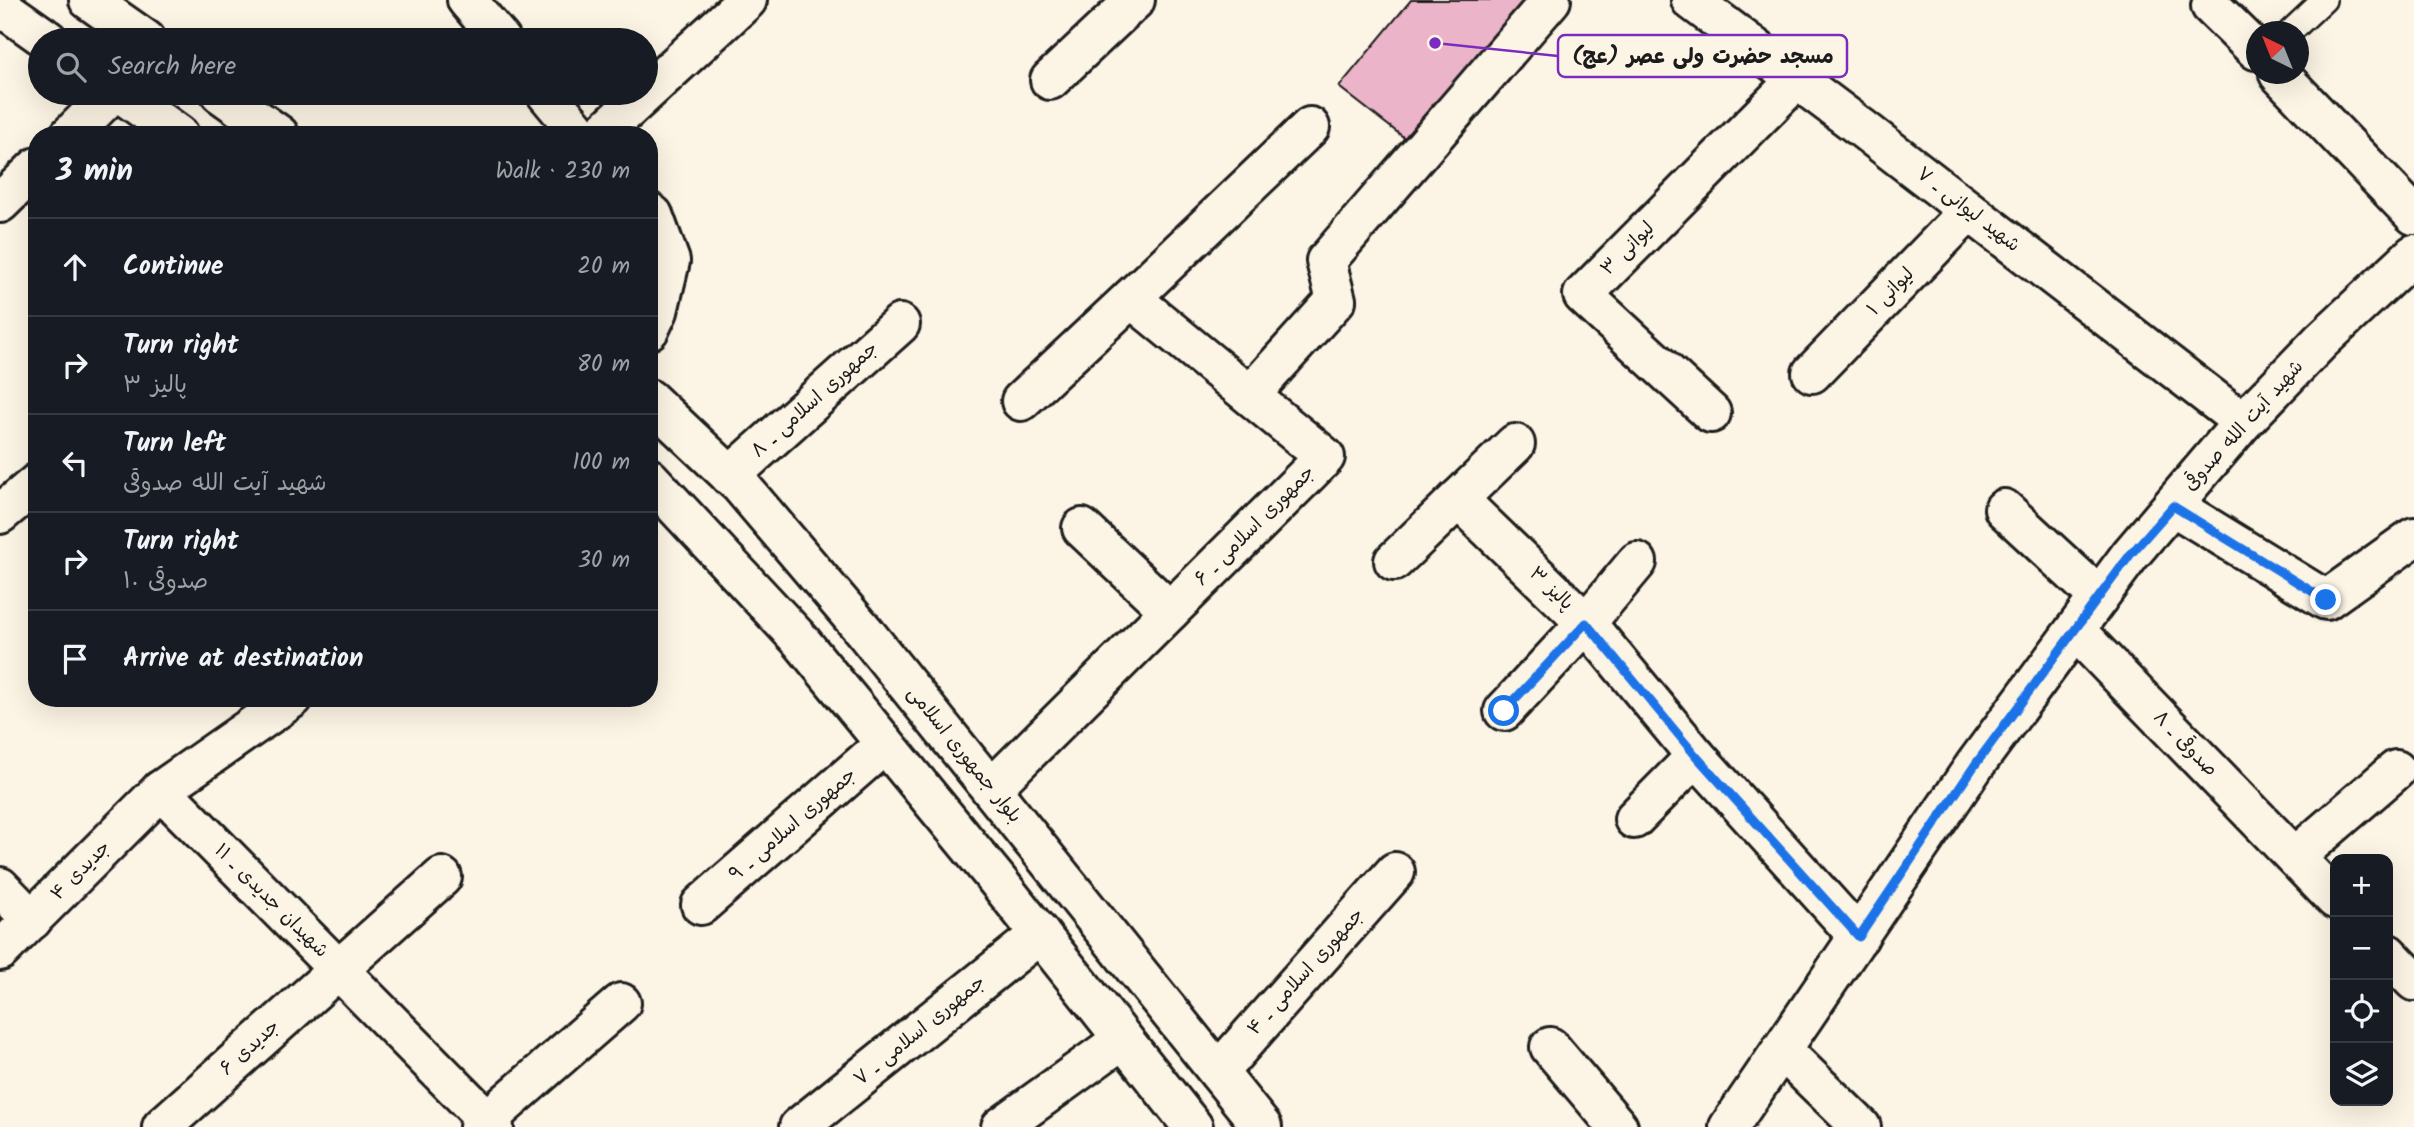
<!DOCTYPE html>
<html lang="en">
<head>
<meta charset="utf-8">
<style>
  :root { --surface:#171b24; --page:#242831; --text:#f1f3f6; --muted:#9ea1a6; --line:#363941 }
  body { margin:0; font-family:Kalam,"Playpen Sans Arabic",sans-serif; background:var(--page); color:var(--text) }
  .controls { position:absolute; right:21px; bottom:21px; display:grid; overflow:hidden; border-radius:14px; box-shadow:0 7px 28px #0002 }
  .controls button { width:63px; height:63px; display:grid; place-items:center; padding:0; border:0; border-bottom:2px solid var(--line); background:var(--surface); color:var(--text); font:35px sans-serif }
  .compass { position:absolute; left:2246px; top:21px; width:63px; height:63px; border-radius:50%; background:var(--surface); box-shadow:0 7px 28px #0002; rotate:317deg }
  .stop { position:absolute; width:21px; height:21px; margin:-16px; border:5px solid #1a73e8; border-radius:50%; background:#fff }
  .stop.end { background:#1a73e8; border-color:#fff; box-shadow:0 2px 7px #0008 }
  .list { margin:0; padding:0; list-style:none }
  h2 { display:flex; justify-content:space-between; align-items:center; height:91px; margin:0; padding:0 28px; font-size:30px }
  h2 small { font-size:23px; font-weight:400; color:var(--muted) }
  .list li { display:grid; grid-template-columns:46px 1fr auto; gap:21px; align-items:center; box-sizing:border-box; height:98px; padding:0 28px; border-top:2px solid var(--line) }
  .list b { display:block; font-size:26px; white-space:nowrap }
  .list p { margin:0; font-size:23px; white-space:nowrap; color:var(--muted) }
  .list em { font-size:23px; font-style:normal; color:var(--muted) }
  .icon { flex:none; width:38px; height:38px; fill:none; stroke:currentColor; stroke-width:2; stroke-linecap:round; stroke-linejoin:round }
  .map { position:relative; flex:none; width:2414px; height:1127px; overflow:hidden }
  .search { position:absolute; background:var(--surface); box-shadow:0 7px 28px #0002; left:28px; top:28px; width:630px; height:77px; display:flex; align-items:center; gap:18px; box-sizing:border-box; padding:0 24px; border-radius:38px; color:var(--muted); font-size:26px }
  .panel { position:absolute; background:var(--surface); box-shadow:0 7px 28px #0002; left:28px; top:126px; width:630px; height:581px; border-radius:28px }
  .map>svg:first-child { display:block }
  .building { fill:#ecb4c9; stroke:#1c1c1c; stroke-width:2 }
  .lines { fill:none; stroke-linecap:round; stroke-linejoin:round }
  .lane-casing { stroke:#1c1c1c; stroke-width:28 }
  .street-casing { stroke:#1c1c1c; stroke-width:44 }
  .secondary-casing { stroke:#1c1c1c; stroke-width:44 }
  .lane { stroke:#fcf5e5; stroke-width:23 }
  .street { stroke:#fcf5e5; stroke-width:38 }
  .secondary { stroke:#fcf5e5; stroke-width:38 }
  .route { stroke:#1a73e8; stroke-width:9 }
  .labels { text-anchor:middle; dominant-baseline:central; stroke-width:6; stroke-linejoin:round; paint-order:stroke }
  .street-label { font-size:19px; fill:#1c1c1c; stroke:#fcf5e5 }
  .leader { fill:none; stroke:#7b2cbf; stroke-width:2.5 }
  .callout-dot { fill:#7b2cbf; stroke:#fcf5e5; stroke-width:2.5 }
  .callout { fill:#fcf5e5; stroke:#7b2cbf; stroke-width:2.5 }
  .callout-label { font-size:21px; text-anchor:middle; font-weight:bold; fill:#1c1c1c }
</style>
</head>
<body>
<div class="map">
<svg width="2414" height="1127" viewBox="0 0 2414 1127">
  <rect width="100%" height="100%" fill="#fcf5e5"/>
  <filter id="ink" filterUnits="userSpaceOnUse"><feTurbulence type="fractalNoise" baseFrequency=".0143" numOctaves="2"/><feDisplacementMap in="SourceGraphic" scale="14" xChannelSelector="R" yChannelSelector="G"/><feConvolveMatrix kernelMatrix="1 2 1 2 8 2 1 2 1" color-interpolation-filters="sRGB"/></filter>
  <g filter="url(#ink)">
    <!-- building -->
    <path class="building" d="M1411,0H1530L1411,143L1339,87Z"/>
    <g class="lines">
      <defs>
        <path id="lane" d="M2290,32L2324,0"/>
        <g id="street">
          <path d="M467,0L501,40"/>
          <path d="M1691,0L1863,129L2243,422"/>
          <path d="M2211,6L2256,50"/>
          <path d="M2279,74L2414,215"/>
          <path d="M1050,80L1135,0"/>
          <path d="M546,93L581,135"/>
          <path d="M70,135L112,93"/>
          <path d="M600,135L747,0"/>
          <path d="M0,203L37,167"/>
          <path d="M649,212L653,215L670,261L658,311L649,330"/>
          <path d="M1131,298L1310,127"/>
          <path d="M1812,373L1969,211"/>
          <path d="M1250,395L1336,300L1326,261L1551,0"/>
          <path d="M1711,413L1583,295L1797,79"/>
          <path d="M730,476L900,324"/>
          <path d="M1458,499L1586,623L1696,756L1859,937"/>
          <path d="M2173,506L2326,600L2414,537"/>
          <path d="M2004,509L2099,597"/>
          <path d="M0,514L37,483"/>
          <path d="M1082,528L1170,611"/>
          <path d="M1394,561L1515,444"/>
          <path d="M2075,630L2335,899"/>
          <path d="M1504,711L1586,623L1637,562"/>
          <path d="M991,789L1325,457L1131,298L1021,401"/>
          <path d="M161,790L494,1127"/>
          <path d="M1634,819L1696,756"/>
          <path d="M2295,857L2396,770"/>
          <path d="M0,887L32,920"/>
          <path d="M701,905L885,744"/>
          <path d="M0,951L161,790L293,698"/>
          <path d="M2388,954L2414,981"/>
          <path d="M1550,1047L1618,1127"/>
          <path d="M1782,1050L1861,1127"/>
          <path d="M1218,1072L1395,872"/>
          <path d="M162,1127L442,877"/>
          <path d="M479,1127L621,1003"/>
          <path d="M799,1127L1040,934"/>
          <path d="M1001,1127L1123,1039"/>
        </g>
        <g id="secondary">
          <path d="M89,0L146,40"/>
          <path d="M0,6L48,40"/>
          <path d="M121,93L179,135"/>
          <path d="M220,93L279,135"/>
          <path d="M649,399L740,485L864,631L1262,1127"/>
          <path d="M649,478L800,640L997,880L1193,1127"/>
          <path d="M1729,1127L1975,765L2130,555L2243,422L2321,341L2414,254"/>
        </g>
      </defs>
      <!-- lane casing -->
      <use href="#lane" class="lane-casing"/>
      <!-- street casing -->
      <use href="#street" class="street-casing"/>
      <!-- secondary casing -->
      <use href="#secondary" class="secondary-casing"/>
      <!-- lane -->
      <use href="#lane" class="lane"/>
      <!-- street -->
      <use href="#street" class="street"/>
      <!-- secondary -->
      <use href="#secondary" class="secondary"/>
    </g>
  </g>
  <g class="lines" filter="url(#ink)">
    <!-- route -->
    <path class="route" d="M1504,711L1586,623L1696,756L1859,937L1975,765L2130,555L2173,506L2326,600"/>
  </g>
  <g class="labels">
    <!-- street labels -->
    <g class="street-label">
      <text transform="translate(1968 210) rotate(38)">شهید لیوانی ـ ۷</text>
      <text transform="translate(1628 249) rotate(-45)">لیوانی ۳</text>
      <text transform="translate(1891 292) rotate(-46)">لیوانی ۱</text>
      <text transform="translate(815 400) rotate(-42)">جمهوری اسلامی ـ ۸</text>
      <text transform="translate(2244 426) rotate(-48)">شهید آیت الله صدوقی</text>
      <text transform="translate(1255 526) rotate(-45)">جمهوری اسلامی ـ ۶</text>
      <text transform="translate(1551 589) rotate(44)">پالیز ۳</text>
      <text transform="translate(2185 744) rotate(46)">صدوقی ـ ۸</text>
      <text transform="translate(964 755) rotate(51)">بلوار جمهوری اسلامی</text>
      <text transform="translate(793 825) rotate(-41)">جمهوری اسلامی ـ ۹</text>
      <text transform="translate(81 871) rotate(-45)">جدیدی ۴</text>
      <text transform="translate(271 901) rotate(45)">شهیدان جدیدی ـ ۱۱</text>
      <text transform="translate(1306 972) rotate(-48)">جمهوری اسلامی ـ ۴</text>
      <text transform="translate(920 1031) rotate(-39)">جمهوری اسلامی ـ ۷</text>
      <text transform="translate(250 1048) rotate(-42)">جدیدی ۶</text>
    </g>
  </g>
  <!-- callouts -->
  <path class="leader" d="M1435 43L1558 56"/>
  <circle class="callout-dot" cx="1435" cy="43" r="7"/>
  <rect class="callout" x="1558" y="35" width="289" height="42" rx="7"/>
  <g class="callout-label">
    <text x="1703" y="63">مسجد حضرت ولی عصر (عج)</text>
  </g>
</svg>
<div class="controls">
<button>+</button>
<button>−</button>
<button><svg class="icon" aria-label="locate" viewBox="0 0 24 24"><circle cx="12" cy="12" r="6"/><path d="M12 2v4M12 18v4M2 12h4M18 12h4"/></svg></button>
<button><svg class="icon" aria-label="layers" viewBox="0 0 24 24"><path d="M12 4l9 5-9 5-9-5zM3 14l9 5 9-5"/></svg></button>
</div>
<svg class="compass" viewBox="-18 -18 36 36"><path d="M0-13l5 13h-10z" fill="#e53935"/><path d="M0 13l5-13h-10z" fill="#9ea1a6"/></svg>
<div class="stop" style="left:1504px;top:711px"></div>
<div class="stop end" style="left:2326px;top:600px"></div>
<div class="search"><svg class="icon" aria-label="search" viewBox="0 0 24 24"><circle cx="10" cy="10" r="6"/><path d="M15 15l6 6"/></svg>Search here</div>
<section class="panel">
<h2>3 min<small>Walk · 230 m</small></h2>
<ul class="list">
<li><svg class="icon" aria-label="ahead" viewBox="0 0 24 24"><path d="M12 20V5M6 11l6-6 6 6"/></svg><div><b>Continue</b></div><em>20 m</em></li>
<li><svg class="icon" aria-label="right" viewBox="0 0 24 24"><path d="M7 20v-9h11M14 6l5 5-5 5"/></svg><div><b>Turn right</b><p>پالیز ۳</p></div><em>80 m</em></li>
<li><svg class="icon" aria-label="left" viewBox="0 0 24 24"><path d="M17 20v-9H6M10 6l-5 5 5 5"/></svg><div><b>Turn left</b><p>شهید آیت الله صدوقی</p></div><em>100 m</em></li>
<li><svg class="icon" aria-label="right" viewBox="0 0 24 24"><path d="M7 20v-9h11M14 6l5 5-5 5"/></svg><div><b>Turn right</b><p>صدوقی ۱۰</p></div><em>30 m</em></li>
<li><svg class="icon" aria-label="arrive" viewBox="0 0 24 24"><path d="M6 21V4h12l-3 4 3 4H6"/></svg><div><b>Arrive at destination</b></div></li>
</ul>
</section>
</div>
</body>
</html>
